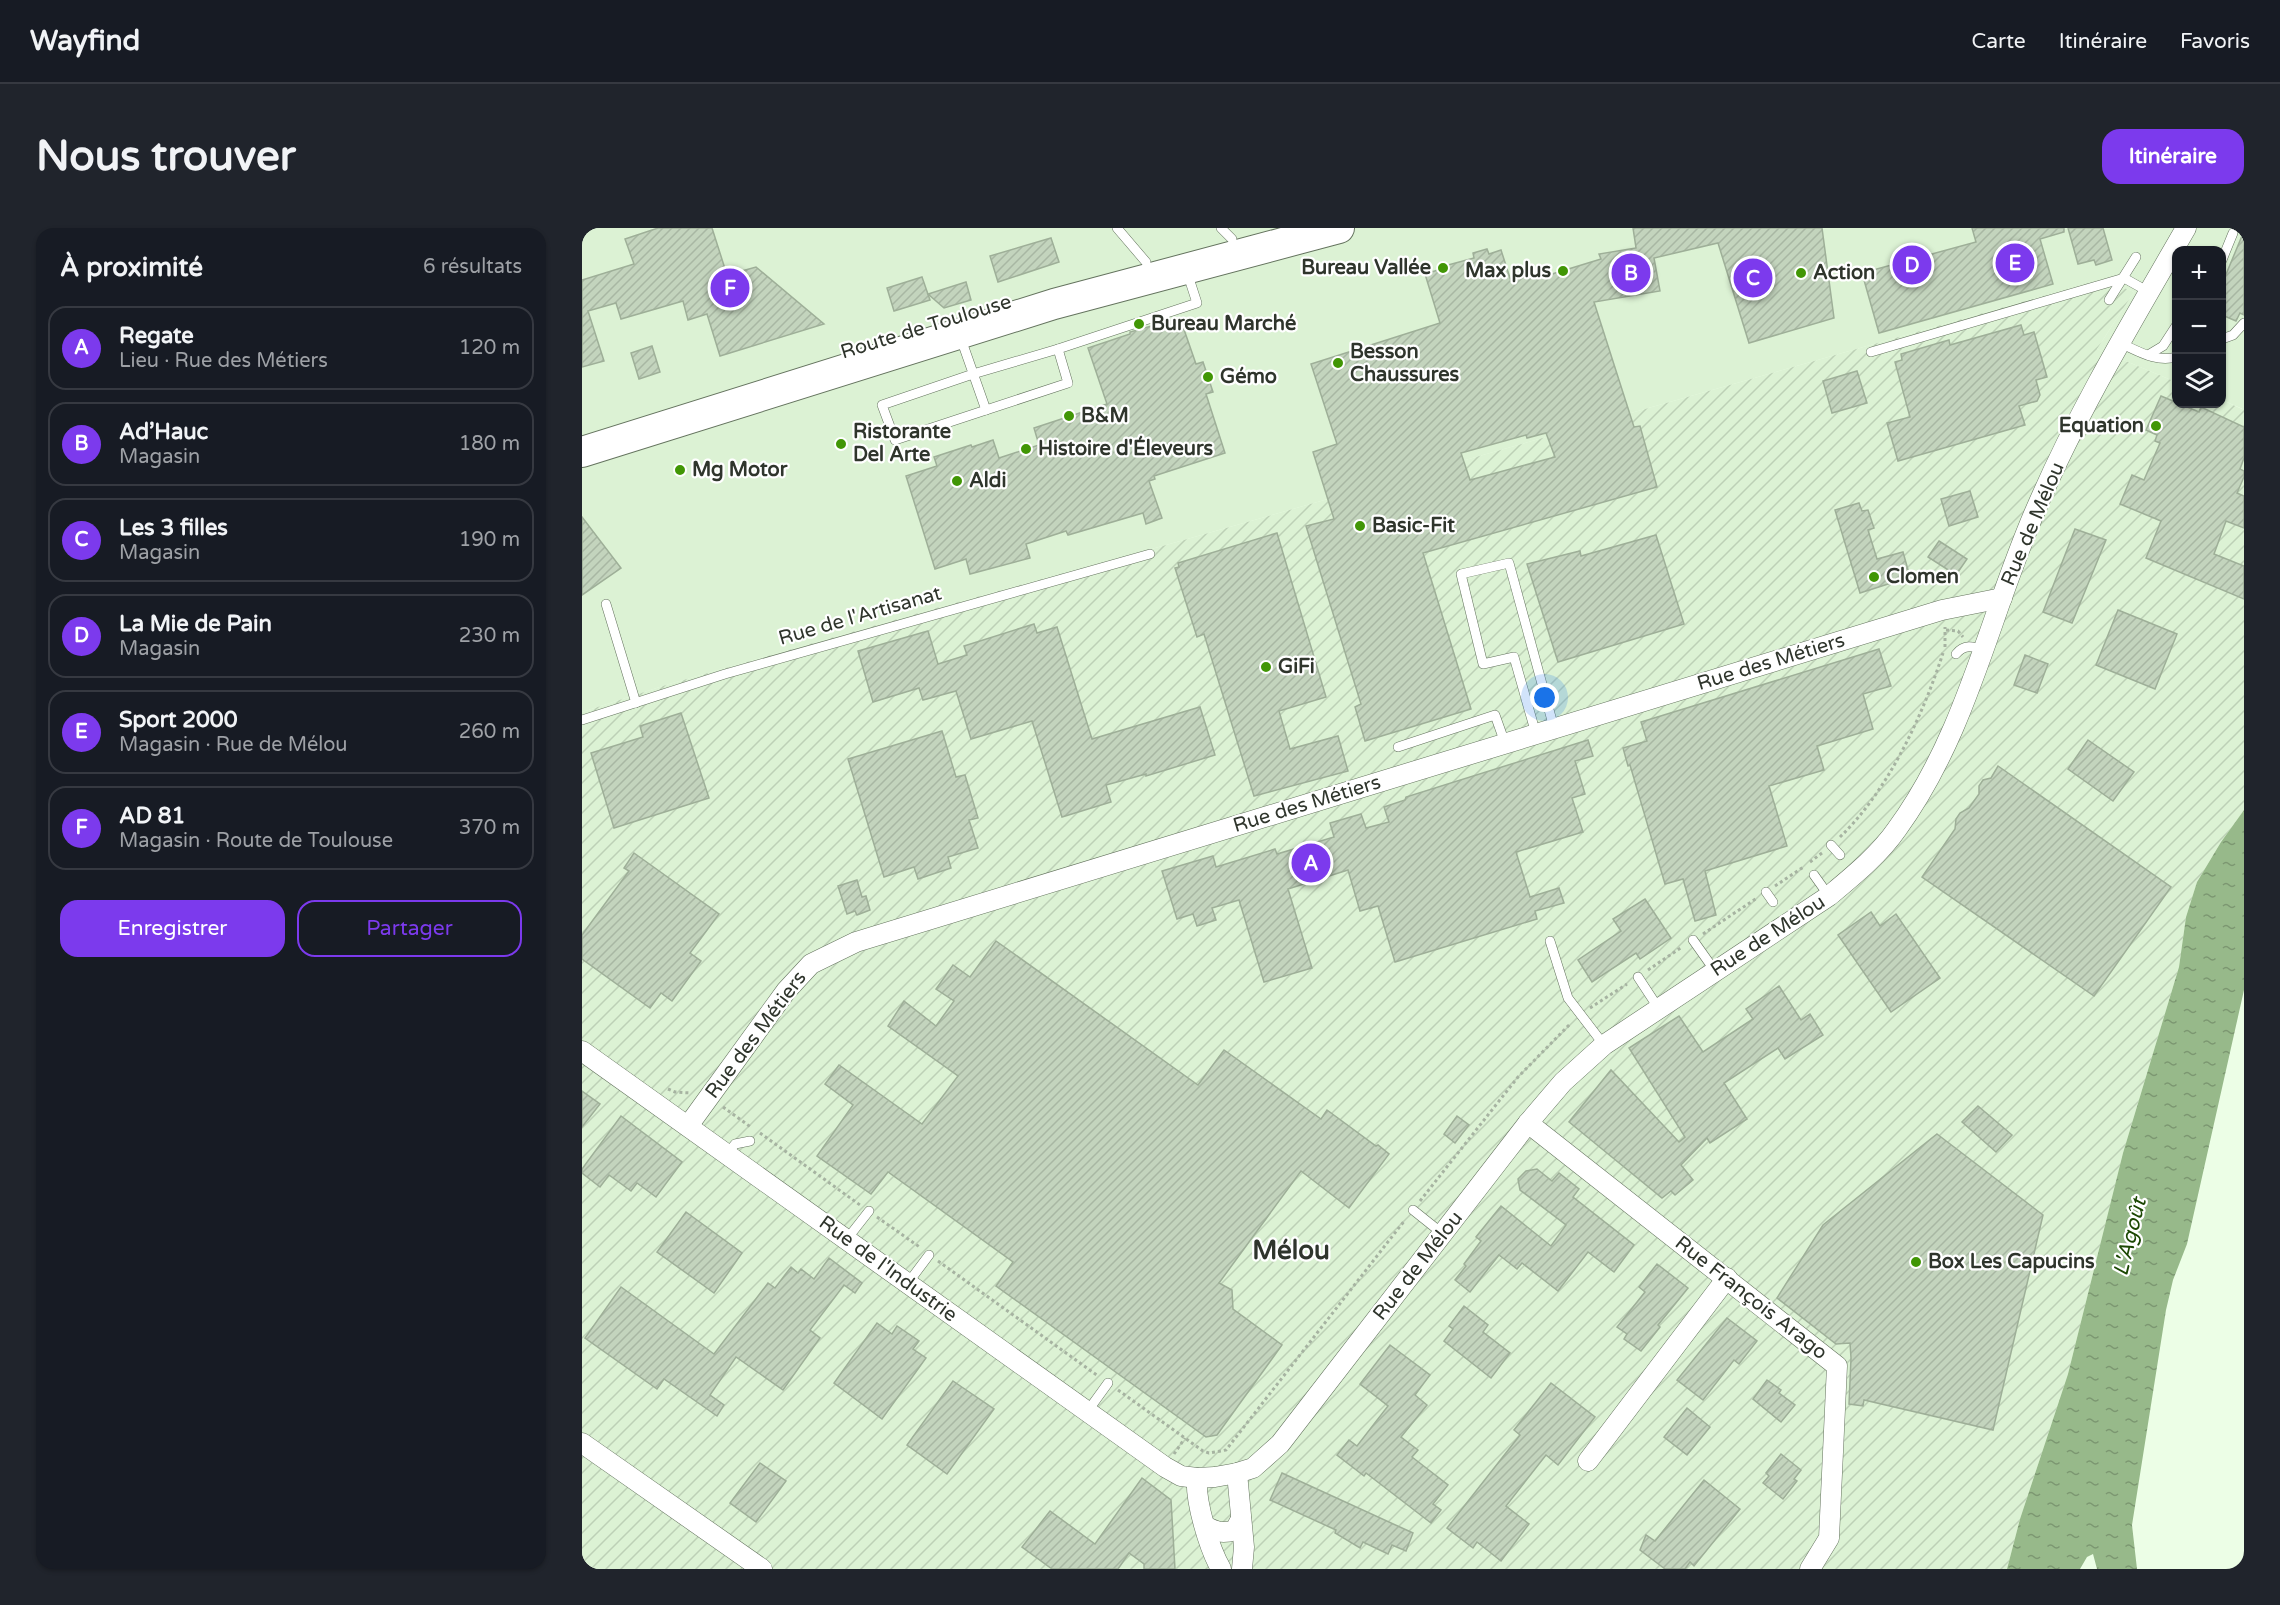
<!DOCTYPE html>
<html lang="fr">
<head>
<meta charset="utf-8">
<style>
  :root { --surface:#171b24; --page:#20242c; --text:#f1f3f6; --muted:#9ea1a6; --line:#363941; --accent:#7c3aed }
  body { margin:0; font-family:"Varela Round",sans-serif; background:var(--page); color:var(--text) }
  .controls { position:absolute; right:18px; top:18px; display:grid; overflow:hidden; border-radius:12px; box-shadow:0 2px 4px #0004 }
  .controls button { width:54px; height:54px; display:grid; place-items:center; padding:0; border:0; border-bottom:2px solid var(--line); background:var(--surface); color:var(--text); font:30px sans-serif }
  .you { position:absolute; left:963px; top:470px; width:21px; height:21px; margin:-15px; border:4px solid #fff; border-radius:50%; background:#1a73e8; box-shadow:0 0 0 9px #1a73e833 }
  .badge { display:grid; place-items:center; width:39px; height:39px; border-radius:50%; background:var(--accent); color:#fff; font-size:20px; font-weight:700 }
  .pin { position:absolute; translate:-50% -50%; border:3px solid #fff; box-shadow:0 2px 6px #0006 }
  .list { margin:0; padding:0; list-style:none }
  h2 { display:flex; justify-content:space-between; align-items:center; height:78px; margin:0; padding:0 24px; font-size:26px }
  h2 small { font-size:20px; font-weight:400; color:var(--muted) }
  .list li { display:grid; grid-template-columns:39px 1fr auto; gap:18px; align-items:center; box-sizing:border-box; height:84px; margin:0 12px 12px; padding:0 12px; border:2px solid var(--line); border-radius:18px }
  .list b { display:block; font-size:22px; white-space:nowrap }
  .list p { margin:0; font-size:20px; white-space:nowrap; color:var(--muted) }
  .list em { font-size:20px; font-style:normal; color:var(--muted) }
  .actions { display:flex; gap:12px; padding:18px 24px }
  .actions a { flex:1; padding:14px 0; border:2px solid var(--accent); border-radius:18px; text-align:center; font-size:21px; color:var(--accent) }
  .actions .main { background:var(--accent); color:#fff }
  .icon { flex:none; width:33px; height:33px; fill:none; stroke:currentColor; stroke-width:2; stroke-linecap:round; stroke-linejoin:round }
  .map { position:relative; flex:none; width:1662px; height:1341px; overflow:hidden; border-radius:18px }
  header { display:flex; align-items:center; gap:36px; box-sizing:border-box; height:84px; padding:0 30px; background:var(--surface); border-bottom:2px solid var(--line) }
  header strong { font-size:28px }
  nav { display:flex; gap:33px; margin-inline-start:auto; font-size:21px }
  .intro { display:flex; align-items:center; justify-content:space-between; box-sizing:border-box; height:144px; padding:0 36px }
  h1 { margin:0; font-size:42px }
  .button { padding:15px 27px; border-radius:18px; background:var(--accent); color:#fff; font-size:21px; font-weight:700 }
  main { display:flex; gap:36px; padding:0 36px }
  aside { flex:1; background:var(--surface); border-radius:18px; box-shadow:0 2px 4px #0004 }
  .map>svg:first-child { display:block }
  .built { fill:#dcf2d4 }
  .industrial { fill:url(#industrial-furrows) }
  .water { fill:url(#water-ripples) }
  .building { fill:url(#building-hatch); stroke:#9eaf98; stroke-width:1.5; fill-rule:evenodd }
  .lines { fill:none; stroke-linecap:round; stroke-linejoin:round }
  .service-casing { stroke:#64735e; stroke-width:10 }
  .minor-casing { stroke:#64735e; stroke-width:21 }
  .primary-casing { stroke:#64735e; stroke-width:32 }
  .path { stroke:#a6b3a1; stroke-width:3; stroke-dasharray:3 3; stroke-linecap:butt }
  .service { stroke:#fff; stroke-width:9 }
  .minor { stroke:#fff; stroke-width:20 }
  .primary { stroke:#fff; stroke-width:30 }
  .poi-dot { fill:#419605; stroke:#fff; stroke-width:2 }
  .labels { text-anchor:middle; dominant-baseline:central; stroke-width:4.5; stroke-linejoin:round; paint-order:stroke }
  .poi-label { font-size:20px; font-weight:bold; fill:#2f352c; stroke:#fff; text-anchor:start }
  .street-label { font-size:20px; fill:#2f352c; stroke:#fff }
  .water-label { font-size:21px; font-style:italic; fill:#1b4702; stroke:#fff }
  .district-label { font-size:26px; font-weight:bold; fill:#2f352c; stroke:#fff }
</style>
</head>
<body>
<header>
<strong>Wayfind</strong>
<nav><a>Carte</a><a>Itinéraire</a><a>Favoris</a></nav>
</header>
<div class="intro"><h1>Nous trouver</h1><a class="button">Itinéraire</a></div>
<main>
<aside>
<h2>À proximité<small>6 résultats</small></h2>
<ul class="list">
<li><span class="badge">A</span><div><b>Regate</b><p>Lieu · Rue des Métiers</p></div><em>120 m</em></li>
<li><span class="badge">B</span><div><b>Ad’Hauc</b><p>Magasin</p></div><em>180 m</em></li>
<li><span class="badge">C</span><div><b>Les 3 filles</b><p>Magasin</p></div><em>190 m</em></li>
<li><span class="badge">D</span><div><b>La Mie de Pain</b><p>Magasin</p></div><em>230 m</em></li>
<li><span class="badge">E</span><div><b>Sport 2000</b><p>Magasin · Rue de Mélou</p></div><em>260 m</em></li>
<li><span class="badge">F</span><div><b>AD 81</b><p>Magasin · Route de Toulouse</p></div><em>370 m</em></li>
</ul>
<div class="actions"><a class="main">Enregistrer</a><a>Partager</a></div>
</aside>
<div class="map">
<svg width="1662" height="1341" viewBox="0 0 1662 1341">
  <defs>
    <pattern id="industrial-furrows" width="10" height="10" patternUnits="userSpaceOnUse" patternTransform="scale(1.5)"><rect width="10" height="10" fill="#dcf2d4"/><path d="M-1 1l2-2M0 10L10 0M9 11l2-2" fill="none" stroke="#bdd0b6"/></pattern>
    <pattern id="water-ripples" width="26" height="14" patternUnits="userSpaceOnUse" patternTransform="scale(1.5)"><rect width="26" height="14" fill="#97b98a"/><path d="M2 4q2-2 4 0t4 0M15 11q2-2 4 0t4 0" fill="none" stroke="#7c9771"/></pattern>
    <pattern id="building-hatch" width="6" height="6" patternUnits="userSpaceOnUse" patternTransform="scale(1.5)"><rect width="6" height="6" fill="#c3d4bd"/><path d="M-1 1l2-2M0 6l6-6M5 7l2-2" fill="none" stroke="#a8b7a3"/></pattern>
  </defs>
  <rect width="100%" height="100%" fill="#ecfee6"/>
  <!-- built -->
  <path class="built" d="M0,0H1662V177L1661,181L1640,172V22H1594V154L1515,121L1552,64L1521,51L584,317L354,380L87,456L0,484Z"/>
  <!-- industrial -->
  <path class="industrial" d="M1521,51L1552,64L1515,121L1594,154V176H1640V172L1660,181L1662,177V582L1639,614L1615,654L1604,689L1597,739L1541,925L1486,1146L1438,1291L1425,1341H0V484L87,456L354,380L584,317Z"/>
  <!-- water -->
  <path class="water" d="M1662,582V762L1605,1016L1591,1052L1584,1082L1550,1297L1555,1341H1515L1511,1326L1505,1329L1498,1341H1425L1438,1291L1486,1146L1541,925L1597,739L1604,689L1615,654L1639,614Z"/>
  <!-- building -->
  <g class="building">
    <path d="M76,0H130L145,47L174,39L242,96L138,128L125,86L106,92L101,73L39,91L34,75L6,83L22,133L0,139V52L52,36L43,11Z"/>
    <path d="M1051,0H1240L1252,90L1167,115L1136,15L1072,30L1078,63L1012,74L1052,199L1058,198L1075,259L841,325L889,481L783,513L773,479L779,476L724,298L752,291L731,224L755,216L729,136L858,95L843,46L856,42L855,40L892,30L891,25L905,21L907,26L919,22L929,53L955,45L957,50L1019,31L1017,26L1054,20ZM964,205L973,229L888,252L879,225L944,207L945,210Z"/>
    <path d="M1390,0H1482V4L1458,11L1471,56L1297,105L1280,45L1394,14Z"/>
    <path d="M1486,0H1521L1530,32L1514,37L1512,32L1496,36Z"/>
    <path d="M1662,3V87L1658,85L1654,93L1640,87V56Z"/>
    <path d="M469,10L477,34L416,54L408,28Z"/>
    <path d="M340,49L348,72L312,83L305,60Z"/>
    <path d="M384,54L389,72L362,80L346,66Z"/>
    <path d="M598,90L614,136L621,134L631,164L624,166L643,225L572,248L573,251L567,253L580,290L564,296L561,285L486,307L484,303L444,316L448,330L388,346L384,331L353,341L324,248L355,238L352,229L389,217L390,219L411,212L417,230L457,217L452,200L525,176L506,120L548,106V104Z"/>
    <path d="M1439,97L1442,107L1452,104L1465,149L1454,152L1458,167L1455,173L1437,178L1443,197L1316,233L1305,195L1328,189L1313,134L1320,132L1319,126L1367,112L1368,117Z"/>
    <path d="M70,118L78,144L57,151L49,125Z"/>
    <path d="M1275,143L1285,175L1250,185L1241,153Z"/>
    <path d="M1579,168L1617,184L1619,179L1662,199V230L1658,241L1662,243V249L1655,265L1662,268V300L1644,293L1632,326L1662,338V371L1564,330L1579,293L1538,276L1550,247L1562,252L1578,215L1573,213L1575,207L1564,202Z"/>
    <path d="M1388,263L1396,289L1367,298L1359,271Z"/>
    <path d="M1277,275L1280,283L1286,282L1292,300L1286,302L1295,331L1321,324L1328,349L1278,365L1253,282Z"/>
    <path d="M0,289L39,340L0,367Z"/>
    <path d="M1493,301L1524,312L1490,395L1461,384Z"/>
    <path d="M695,305L744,469L697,483L708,521L756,508L766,543L672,568L622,406L615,409L593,340L597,339L596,335Z"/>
    <path d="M1074,307L1102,396L976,434L945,336L998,323L999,328Z"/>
    <path d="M1357,313L1385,331L1374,347L1346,329Z"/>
    <path d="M1536,382L1595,406L1573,461L1514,437Z"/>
    <path d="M452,396L455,405L475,399L510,511L618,479L633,527L564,548V546L524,557L529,574L480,589L450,493L389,511L374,463L341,472L337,460L291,474L276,423L346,403L356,436L385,427L382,418Z"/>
    <path d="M1297,421L1309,458L1281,466L1291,501L1235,518L1242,542L1187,558L1205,618L1123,643L1134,687L1113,693L1101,651L1083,656L1048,537L1046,538L1041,520L1065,513L1059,494Z"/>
    <path d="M1443,427L1466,436L1455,465L1432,457Z"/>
    <path d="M99,485L127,570L32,600L9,525L61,509L58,498Z"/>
    <path d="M360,503L374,549L383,547L396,590L387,592L396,620L366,629L369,640L336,651L332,639L302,649L266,531Z"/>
    <path d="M1006,512L1011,528L993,533L1003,566L990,570L1001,604L934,624L948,669L977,660L982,675L953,683L955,691L813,734L796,678L778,683L766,642L706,661L730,740L682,754L657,672L630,680L634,692L615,698L611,686L595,691L580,643L631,628L634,639L693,621L695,626L752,609L748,595L779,586L784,600L807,594L802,579L823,572L824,569Z"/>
    <path d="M1506,512L1552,544L1531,573L1486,541Z"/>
    <path d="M1416,538L1589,659L1512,768L1340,649L1373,601L1374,591L1378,585L1387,580L1397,566V558L1401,552L1409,550Z"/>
    <path d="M52,625L137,686L108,725L119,733L90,773L79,765L68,780L0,731V707L47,643L42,640Z"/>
    <path d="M275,652L280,669L284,668L288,682L275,687L273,683L265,686L256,658Z"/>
    <path d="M1063,671L1089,710L1058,731L1054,725L1010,754L996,732L1039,703L1031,691Z"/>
    <path d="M1289,684L1298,698L1314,686L1358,750L1309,784L1256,707Z"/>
    <path d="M414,713L616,857L642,822L739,891L745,882L794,918L796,917L807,926L767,980L719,943L637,1055L650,1062L651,1081L700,1117L635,1207L624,1209L414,1058L431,1034L306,944L289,966L235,928L271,877L243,856L257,837L340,896L376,848L306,798L322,773L354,798L372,773L354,761L371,737L388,749Z"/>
    <path d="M1197,758L1219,792L1228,786L1241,807L1203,831L1196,820L1142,855L1165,891L1128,915L1125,910L1099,937L1111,952L1093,967L1089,963L1080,970L987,894L1029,842L1097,914L1103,909L1047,820L1097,788L1121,824L1171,791L1164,781Z"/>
    <path d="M0,863L18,876L0,899Z"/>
    <path d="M1396,878L1430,907L1414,924L1380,894Z"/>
    <path d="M39,888L100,934L74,969L55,955L49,963L27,947L18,959L0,945V941Z"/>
    <path d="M875,888L887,897L873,915L862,906Z"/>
    <path d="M1355,906L1461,987L1411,1202L1282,1172L1281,1178L1267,1176L1269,1130L1268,1115L1254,1116L1195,1070L1241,997Z"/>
    <path d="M955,941L970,953L977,945L997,961L991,969L1052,1017L1032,1044L1006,1024L976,1063L940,1035L935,1041L917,1027L888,1064L873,1052L884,1038L882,1036L899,1013L894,1009L919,978L969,1018L984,997L938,962L936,951L944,943Z"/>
    <path d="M104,984L160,1025L132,1065L75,1024Z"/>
    <path d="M247,1030L280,1055L273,1065L262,1057L228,1102L238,1110L201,1162L154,1129L128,1167L142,1177L135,1188L82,1151L75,1161L3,1110L39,1059L132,1126L186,1055L193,1060L209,1039L216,1045L219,1041L232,1051Z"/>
    <path d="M1075,1036L1106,1060L1076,1097L1078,1099L1059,1123L1042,1111L1045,1106L1035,1099L1063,1064L1057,1059Z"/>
    <path d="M882,1078L906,1097L901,1104L928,1125L909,1150L862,1113L871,1101L867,1098Z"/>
    <path d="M1145,1090L1175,1113L1157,1136L1152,1132L1121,1172L1095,1152Z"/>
    <path d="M295,1095L310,1106L315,1098L337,1113L331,1121L344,1130L300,1191L252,1155Z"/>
    <path d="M808,1117L848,1147L833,1167L845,1177L819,1209L836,1222L830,1229L866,1257L851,1276L859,1282L849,1295L784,1245L782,1248L755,1227L767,1212L775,1218L806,1178L778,1156Z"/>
    <path d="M1185,1152L1199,1162L1197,1165L1213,1177L1199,1194L1171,1171Z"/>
    <path d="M371,1153L412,1181L365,1246L325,1217Z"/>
    <path d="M969,1155L1013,1189L976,1237L964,1227L924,1278L947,1296L919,1333L895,1314L891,1320L865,1300L938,1207L932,1202Z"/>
    <path d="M1105,1180L1128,1199L1105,1227L1082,1209Z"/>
    <path d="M1199,1226L1219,1242L1212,1251L1215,1253L1201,1271L1181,1255L1187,1248L1184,1245Z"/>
    <path d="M178,1235L204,1253L174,1294L148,1275Z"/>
    <path d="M700,1245L831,1305L824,1323L810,1317L806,1326L781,1314L778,1320L753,1305L754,1302L688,1272Z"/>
    <path d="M560,1250L589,1272L593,1341H562V1336L547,1325L536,1341H470L440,1319L468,1283L513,1316Z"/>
    <path d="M1122,1252L1158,1281L1112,1338L1108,1334L1103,1341H1083L1058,1322L1064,1307L1073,1313Z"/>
  </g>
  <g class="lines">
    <defs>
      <g id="service">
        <path d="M535,0L564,34"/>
        <path d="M639,0L650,11"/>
        <path d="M1640,32L1651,5"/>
        <path d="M1527,72L1554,29"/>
        <path d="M378,108L404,182L313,212L300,177L391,146L476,121"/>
        <path d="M1640,111L1651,107L1662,95"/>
        <path d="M1538,115C1556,123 1575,135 1594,129"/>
        <path d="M1289,124L1542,50L1567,64"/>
        <path d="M1566,127L1581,118L1594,98"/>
        <path d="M404,182L486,155L476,121L615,75L605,44"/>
        <path d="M24,376L54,475"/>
        <path d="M1374,426C1382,416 1391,418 1402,422"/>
        <path d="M0,492L143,446L568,326"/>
        <path d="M954,506L932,429L901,436L879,346L927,335L972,500"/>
        <path d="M816,519L913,487L923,515"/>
        <path d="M1249,617L1258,627"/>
        <path d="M1232,647L1247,668"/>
        <path d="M1184,664L1191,674"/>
        <path d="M1111,712L1133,743"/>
        <path d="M968,713L986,770L1022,817"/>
        <path d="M1056,749L1077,781"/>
        <path d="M145,926L153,916L168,913"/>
        <path d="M831,982L861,1006"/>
        <path d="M265,1011L287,983"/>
        <path d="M326,1055L347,1027"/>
        <path d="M505,1184L526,1155"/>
      </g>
      <g id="minor">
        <path d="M0,823L583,1239L599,1248L615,1250L633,1249L655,1245L671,1240L698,1216L946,895L981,854L1022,817L1247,668C1271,648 1297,627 1315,601C1385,505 1407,388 1454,281C1496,183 1551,92 1604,0"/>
        <path d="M946,895L1255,1138L1247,1310L1228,1341"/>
        <path d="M106,898L204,763L229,736L274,714L1360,382L1420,370"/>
        <path d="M0,1215L180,1341"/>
        <path d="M1006,1233L1145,1050"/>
        <path d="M655,1245L662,1319L660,1341"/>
        <path d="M615,1250C613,1273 627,1320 639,1341"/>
        <path d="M623,1298C634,1304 641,1306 653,1302L659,1291"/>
      </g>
      <path id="primary" d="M0,224L472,76L757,0"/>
    </defs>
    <!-- service casing -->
    <use href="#service" class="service-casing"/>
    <!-- minor casing -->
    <use href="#minor" class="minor-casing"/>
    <!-- primary casing -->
    <use href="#primary" class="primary-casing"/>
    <!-- path -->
    <g class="path">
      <path d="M1364,402L1376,403L1381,409"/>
      <path d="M1363,419V399"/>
      <path d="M1258,609C1306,563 1341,487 1361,425"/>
      <path d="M1228,634L1240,625"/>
      <path d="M1193,658L1223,638"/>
      <path d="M1121,706L1175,670"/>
      <path d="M1066,742L1100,719"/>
      <path d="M1008,780L1045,756"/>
      <path d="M86,861L93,864L109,865"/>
      <path d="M141,879L170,900"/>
      <path d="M178,905L278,977"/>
      <path d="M838,973L936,849L989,795"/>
      <path d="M295,989L339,1020"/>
      <path d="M356,1033L516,1148"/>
      <path d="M536,1162L621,1223L627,1225L644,1222L823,992"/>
      <path d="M592,1226L603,1210"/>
    </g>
    <!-- service -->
    <use href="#service" class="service"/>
    <!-- minor -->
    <use href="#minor" class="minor"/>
    <!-- primary -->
    <use href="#primary" class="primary"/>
  </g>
  <!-- markers -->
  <g class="poi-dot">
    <circle cx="861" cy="40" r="6"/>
    <circle cx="981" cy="43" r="6"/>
    <circle cx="1219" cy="45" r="6"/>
    <circle cx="557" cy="96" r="6"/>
    <circle cx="756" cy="135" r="6"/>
    <circle cx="626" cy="149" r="6"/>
    <circle cx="487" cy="188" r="6"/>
    <circle cx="1574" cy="198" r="6"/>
    <circle cx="259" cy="216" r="6"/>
    <circle cx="444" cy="221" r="6"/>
    <circle cx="98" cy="242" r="6"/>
    <circle cx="375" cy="253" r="6"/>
    <circle cx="778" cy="298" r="6"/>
    <circle cx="1292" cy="349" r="6"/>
    <circle cx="684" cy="439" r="6"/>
    <circle cx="1334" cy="1034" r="6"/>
  </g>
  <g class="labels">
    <!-- poi labels -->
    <g class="poi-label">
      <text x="849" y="40" text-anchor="end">Bureau Vallée</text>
      <text x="969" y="43" text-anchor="end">Max plus</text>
      <text x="1231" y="45">Action</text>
      <text x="569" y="96">Bureau Marché</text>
      <text x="768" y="124">Besson<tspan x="768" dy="23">Chaussures</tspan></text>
      <text x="638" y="149">Gémo</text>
      <text x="499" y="188">B&amp;M</text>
      <text x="1562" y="198" text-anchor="end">Equation</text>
      <text x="271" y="204">Ristorante<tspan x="271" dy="23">Del Arte</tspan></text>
      <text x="456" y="221">Histoire d'Éleveurs</text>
      <text x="110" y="242">Mg Motor</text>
      <text x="387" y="253">Aldi</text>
      <text x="790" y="298">Basic-Fit</text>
      <text x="1304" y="349">Clomen</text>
      <text x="696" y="439">GiFi</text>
      <text x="1346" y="1034">Box Les Capucins</text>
    </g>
    <!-- street labels -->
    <g class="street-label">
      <text transform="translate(344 99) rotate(-17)">Route de Toulouse</text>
      <text transform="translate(1451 296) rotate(-67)">Rue de Mélou</text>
      <text transform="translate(278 388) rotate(-16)">Rue de l'Artisanat</text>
      <text transform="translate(1189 434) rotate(-17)">Rue des Métiers</text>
      <text transform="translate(725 576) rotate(-17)">Rue des Métiers</text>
      <text transform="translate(1186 708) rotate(-33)">Rue de Mélou</text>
      <text transform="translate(174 807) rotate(-53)">Rue des Métiers</text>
      <text transform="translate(836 1038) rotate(-52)">Rue de Mélou</text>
      <text transform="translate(306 1041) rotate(36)">Rue de l'Industrie</text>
      <text transform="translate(1169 1070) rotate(38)">Rue François Arago</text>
    </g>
    <!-- water labels -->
    <g class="water-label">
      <text transform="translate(1548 1009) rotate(-76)">L'Agoût</text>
    </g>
    <!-- district labels -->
    <g class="district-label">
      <text x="709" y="1022">Mélou</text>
    </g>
  </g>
</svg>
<div class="controls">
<button>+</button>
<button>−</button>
<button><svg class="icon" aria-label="layers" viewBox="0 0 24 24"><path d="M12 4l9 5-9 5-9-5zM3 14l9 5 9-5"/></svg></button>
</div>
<div class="you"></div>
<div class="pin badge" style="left:729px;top:635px">A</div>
<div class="pin badge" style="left:1049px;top:45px">B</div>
<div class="pin badge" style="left:1171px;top:50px">C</div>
<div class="pin badge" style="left:1330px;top:37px">D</div>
<div class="pin badge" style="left:1433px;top:35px">E</div>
<div class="pin badge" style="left:148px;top:60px">F</div>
</div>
</main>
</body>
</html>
